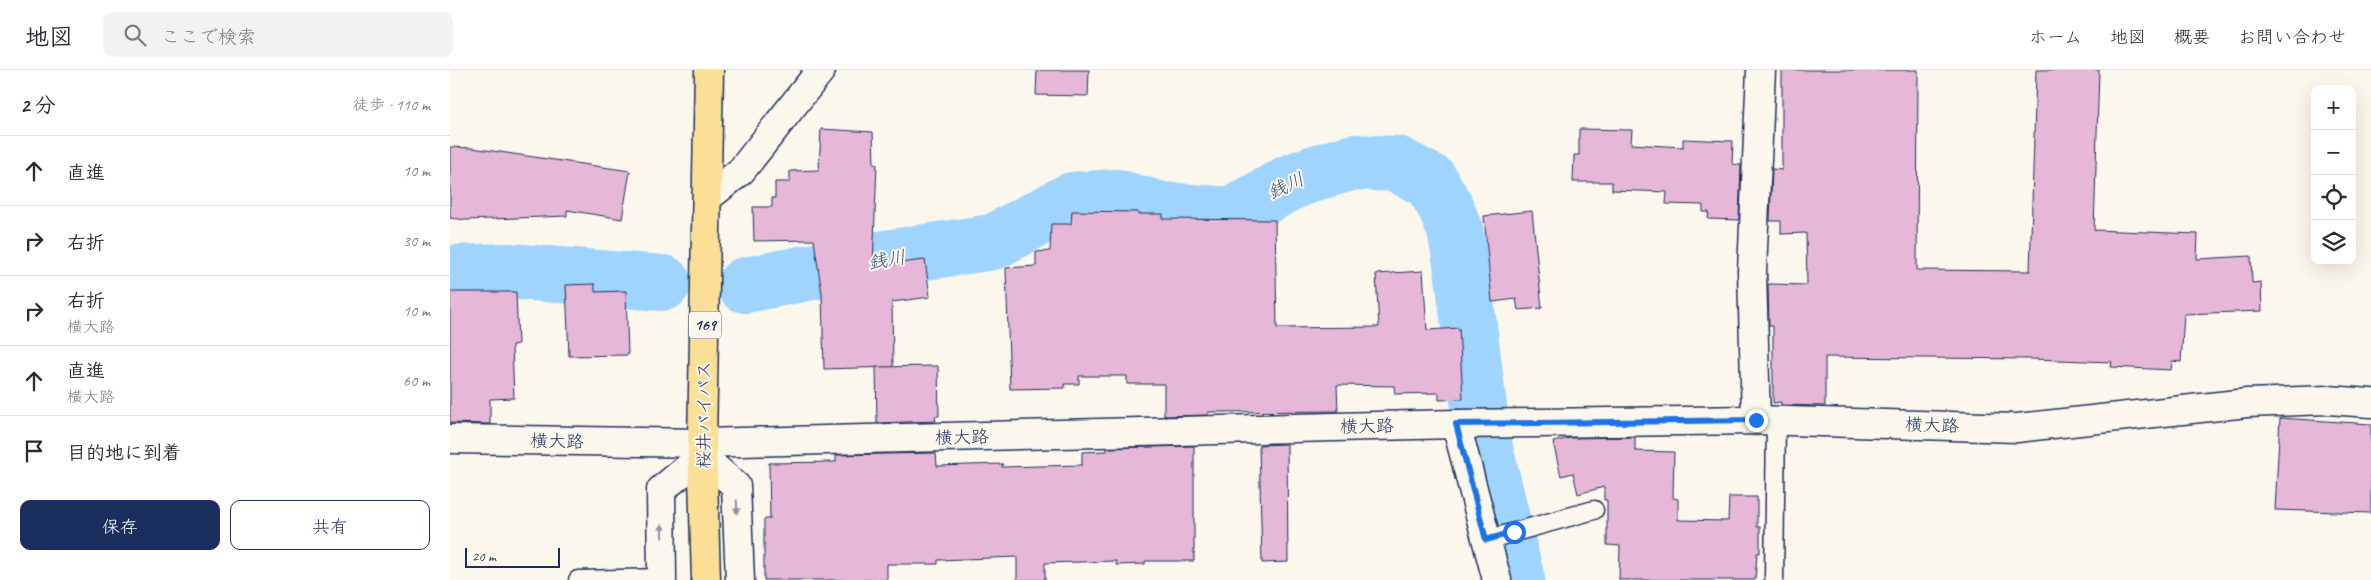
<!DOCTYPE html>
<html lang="ja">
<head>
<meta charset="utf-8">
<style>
  :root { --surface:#fff; --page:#f2f2f3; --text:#2b2b33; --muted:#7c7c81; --line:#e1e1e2; --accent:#1b2f5e }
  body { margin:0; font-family:Caveat,"Klee One",sans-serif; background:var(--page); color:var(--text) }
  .controls { position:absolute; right:15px; top:15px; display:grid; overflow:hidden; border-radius:10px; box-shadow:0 5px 20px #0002 }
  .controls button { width:45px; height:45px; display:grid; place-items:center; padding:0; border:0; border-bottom:1px solid var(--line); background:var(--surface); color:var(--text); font:25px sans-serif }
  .scale { position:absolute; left:15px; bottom:12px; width:95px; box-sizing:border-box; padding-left:5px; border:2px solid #1b2f5e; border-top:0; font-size:14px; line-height:18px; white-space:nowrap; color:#1b2f5e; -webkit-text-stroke:4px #fbf7ec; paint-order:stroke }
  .stop { position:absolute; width:15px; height:15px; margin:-11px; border:4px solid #1a73e8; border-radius:50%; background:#fff }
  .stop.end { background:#1a73e8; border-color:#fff; box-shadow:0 1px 5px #0008 }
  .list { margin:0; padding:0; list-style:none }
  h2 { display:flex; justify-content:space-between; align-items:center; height:65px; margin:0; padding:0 20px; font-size:21px }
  h2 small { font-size:16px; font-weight:400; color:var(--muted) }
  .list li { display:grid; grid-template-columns:32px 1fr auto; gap:15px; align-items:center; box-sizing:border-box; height:70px; padding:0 20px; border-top:1px solid var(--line) }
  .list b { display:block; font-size:19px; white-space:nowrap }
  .list p { margin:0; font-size:16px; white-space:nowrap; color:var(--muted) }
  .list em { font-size:16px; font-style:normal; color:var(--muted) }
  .actions { display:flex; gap:10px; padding:15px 20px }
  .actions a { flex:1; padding:11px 0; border:1px solid var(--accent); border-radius:10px; text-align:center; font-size:18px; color:var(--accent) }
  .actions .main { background:var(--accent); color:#fff }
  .icon { flex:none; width:28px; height:28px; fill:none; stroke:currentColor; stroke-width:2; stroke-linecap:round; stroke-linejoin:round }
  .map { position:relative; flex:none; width:1921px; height:510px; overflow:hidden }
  header { display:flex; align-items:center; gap:30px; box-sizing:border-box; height:70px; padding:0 25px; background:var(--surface); border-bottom:1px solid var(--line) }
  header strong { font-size:24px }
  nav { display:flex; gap:28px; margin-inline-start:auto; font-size:18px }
  .search { width:350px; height:45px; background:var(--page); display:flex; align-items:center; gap:12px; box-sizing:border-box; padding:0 18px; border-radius:10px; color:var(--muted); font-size:19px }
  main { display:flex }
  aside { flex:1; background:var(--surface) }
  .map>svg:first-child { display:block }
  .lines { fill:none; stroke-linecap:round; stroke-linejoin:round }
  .river { stroke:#9ed4fd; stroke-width:56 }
  .building { fill:#e7b7d7; stroke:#1b2f5e }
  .lane-casing { stroke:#1b2f5e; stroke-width:21 }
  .street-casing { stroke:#1b2f5e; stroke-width:31 }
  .highway-casing { stroke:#1b2f5e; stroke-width:31 }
  .lane { stroke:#fbf7ec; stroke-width:18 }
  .street { stroke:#fbf7ec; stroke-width:28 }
  .highway { stroke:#fbdf96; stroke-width:28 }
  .oneway { fill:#8b93a5 }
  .route { stroke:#1a73e8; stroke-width:6 }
  .labels { text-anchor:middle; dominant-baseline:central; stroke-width:4; stroke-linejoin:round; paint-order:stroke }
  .shield { fill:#fbf7ec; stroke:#5e6b89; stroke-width:1 }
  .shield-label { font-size:16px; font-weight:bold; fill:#1b2f5e }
  .street-label { font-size:18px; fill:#1b2f5e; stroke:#fbf7ec }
  .water-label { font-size:19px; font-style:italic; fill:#3c5886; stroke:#fbf7ec }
</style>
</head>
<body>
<header>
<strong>地図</strong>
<div class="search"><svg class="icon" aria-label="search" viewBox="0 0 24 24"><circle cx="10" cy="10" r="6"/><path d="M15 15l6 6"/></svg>ここで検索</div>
<nav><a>ホーム</a><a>地図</a><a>概要</a><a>お問い合わせ</a></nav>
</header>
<main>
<aside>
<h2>2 分<small>徒歩 · 110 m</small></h2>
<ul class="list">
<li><svg class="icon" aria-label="ahead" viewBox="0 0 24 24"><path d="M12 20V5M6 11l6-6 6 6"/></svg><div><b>直進</b></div><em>10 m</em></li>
<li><svg class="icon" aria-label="right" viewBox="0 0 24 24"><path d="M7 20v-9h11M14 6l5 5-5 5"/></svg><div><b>右折</b></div><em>30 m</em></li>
<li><svg class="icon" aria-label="right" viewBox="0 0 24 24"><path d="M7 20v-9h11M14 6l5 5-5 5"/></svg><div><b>右折</b><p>横大路</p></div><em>10 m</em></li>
<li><svg class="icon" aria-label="ahead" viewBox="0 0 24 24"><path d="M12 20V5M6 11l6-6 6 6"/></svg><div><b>直進</b><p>横大路</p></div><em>60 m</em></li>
<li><svg class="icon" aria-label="arrive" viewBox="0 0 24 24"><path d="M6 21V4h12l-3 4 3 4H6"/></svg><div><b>目的地に到着</b></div></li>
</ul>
<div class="actions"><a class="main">保存</a><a>共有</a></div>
</aside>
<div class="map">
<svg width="1921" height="510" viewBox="0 0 1921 510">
  <rect width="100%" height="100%" fill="#fbf7ec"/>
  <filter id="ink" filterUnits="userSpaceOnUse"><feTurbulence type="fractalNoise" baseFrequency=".02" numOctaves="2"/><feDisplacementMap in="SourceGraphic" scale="10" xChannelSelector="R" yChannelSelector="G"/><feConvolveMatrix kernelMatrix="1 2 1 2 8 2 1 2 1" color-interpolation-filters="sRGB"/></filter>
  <g filter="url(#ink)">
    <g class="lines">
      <!-- river -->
      <g class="river">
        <path d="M0,203L58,201L213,213"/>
        <path d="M295,215L429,189L543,172L622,130L666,127L711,140L782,145L839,113L865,103L904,92L947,94L981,112L995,136L1005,160L1012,198L1033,370L1067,510"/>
      </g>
    </g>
    <!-- building -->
    <g class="building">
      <path d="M587,0H639L638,26L586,25Z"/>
      <path d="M1332,0H1468L1467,200L1580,201L1586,0H1649L1644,160L1748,164L1747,189L1801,186L1802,213L1811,212L1812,241L1734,244L1731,292L1722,291L1721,300L1661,297L1662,292L1582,289L1375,287V336L1331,335V332L1323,333V256H1319L1318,214L1357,215L1356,163L1331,164V151H1320L1322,99L1332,100Z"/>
      <path d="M371,59L423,62L424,94H427L423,196L475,190L480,227L442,232L443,297L374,299L372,224L364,170L304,171L303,137H322V128H325V112H340V101L369,100Z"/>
      <path d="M1129,59L1182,60L1181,74L1233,77V69L1283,71L1282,94L1291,95L1289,150L1258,149L1259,142H1253V135L1216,134L1217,122L1162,120V112H1123L1124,85H1129Z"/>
      <path d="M0,77L22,78L180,101L172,149L117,140V146L17,150L0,148Z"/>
      <path d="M622,141L688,142L687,144H713V149L825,150L827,258L929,257L926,204L973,201L977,260L1009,258L1013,329L989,330V323L945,324L944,316L887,315L888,341L758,342V345L714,346V314H677V306H629V314H614L615,318L560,319L556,198L586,196V182L600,181L601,154H621Z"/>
      <path d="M1082,141L1092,238L1068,240L1066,229L1042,232L1034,146Z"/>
      <path d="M145,214V222L176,221L178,285L119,286L116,215Z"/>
      <path d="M0,222H66L68,274L62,275L64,328L40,329V354L0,353Z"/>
      <path d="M488,296L489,346H485L486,351L427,353L426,297Z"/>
      <path d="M1830,348L1921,354V443L1825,440Z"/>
      <path d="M1185,367V381L1224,382L1223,428L1228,429V450L1278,451L1279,427H1307V457H1310V483H1307L1305,510H1169L1170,476L1157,475V430H1154V417L1128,424L1123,403L1111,406L1103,372L1120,368Z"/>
      <path d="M837,374L838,492L812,493L809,375Z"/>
      <path d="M744,376V491H695V494L666,495V491L595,493V510H567V487L488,490V494H437V510H314V449H320L319,393L386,392V385L486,383L487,396L553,394L552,397L632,395V382L657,381V378Z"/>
    </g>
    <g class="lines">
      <defs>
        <g id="lane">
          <path d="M1036,470L1144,440"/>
          <path d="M128,510L212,508"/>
          <path d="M1324,510L1326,350"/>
        </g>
        <g id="street">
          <path d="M257,128L291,101L371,0"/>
          <path d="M1306,350L1302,201L1311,0"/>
          <path d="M1006,354L1047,510"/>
          <path d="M0,369L252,373L1006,354L1306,350L1567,358L1797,333L1878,330L1921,333"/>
          <path d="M212,510L211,420L252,386L286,416L290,510"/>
        </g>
        <path id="highway" d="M256,510L252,373L259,0"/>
      </defs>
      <!-- lane casing -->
      <use href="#lane" class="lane-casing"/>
      <!-- street casing -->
      <use href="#street" class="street-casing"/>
      <!-- highway casing -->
      <use href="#highway" class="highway-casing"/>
      <!-- lane -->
      <use href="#lane" class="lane"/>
      <!-- street -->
      <use href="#street" class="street"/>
      <!-- highway -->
      <use href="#highway" class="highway"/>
    </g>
    <!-- one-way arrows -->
    <defs><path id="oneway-solid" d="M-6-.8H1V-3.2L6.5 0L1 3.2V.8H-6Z" transform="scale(1.25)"/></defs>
    <g class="oneway">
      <use href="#oneway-solid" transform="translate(287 437) rotate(88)"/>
      <use href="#oneway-solid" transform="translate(212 461) rotate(-91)"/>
    </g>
  </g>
  <g class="lines" filter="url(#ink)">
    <!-- route -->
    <path class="route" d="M1064,462L1036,470L1006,354L1306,350"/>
  </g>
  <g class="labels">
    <!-- shield labels -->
    <rect class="shield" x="239" y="241.5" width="32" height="27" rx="4"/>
    <g class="shield-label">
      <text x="255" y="255">169</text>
    </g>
    <!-- street labels -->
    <g class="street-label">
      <text transform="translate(254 345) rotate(-90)">桜井バイパス</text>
      <text transform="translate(1482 355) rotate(2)">横大路</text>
      <text transform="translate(917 356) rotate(-1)">横大路</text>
      <text transform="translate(512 367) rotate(-1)">横大路</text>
      <text transform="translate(107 371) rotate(1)">横大路</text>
    </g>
    <!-- water labels -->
    <g class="water-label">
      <text transform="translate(836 116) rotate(-25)">銭川</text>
      <text transform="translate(437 190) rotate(-10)">銭川</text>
    </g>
  </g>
</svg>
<div class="controls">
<button>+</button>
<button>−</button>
<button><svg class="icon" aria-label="locate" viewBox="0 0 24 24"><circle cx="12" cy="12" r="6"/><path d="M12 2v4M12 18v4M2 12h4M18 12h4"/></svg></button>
<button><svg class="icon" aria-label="layers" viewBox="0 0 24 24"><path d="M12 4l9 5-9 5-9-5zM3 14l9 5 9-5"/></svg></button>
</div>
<div class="scale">20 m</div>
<div class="stop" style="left:1064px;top:462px"></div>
<div class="stop end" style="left:1306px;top:350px"></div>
</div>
</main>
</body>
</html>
